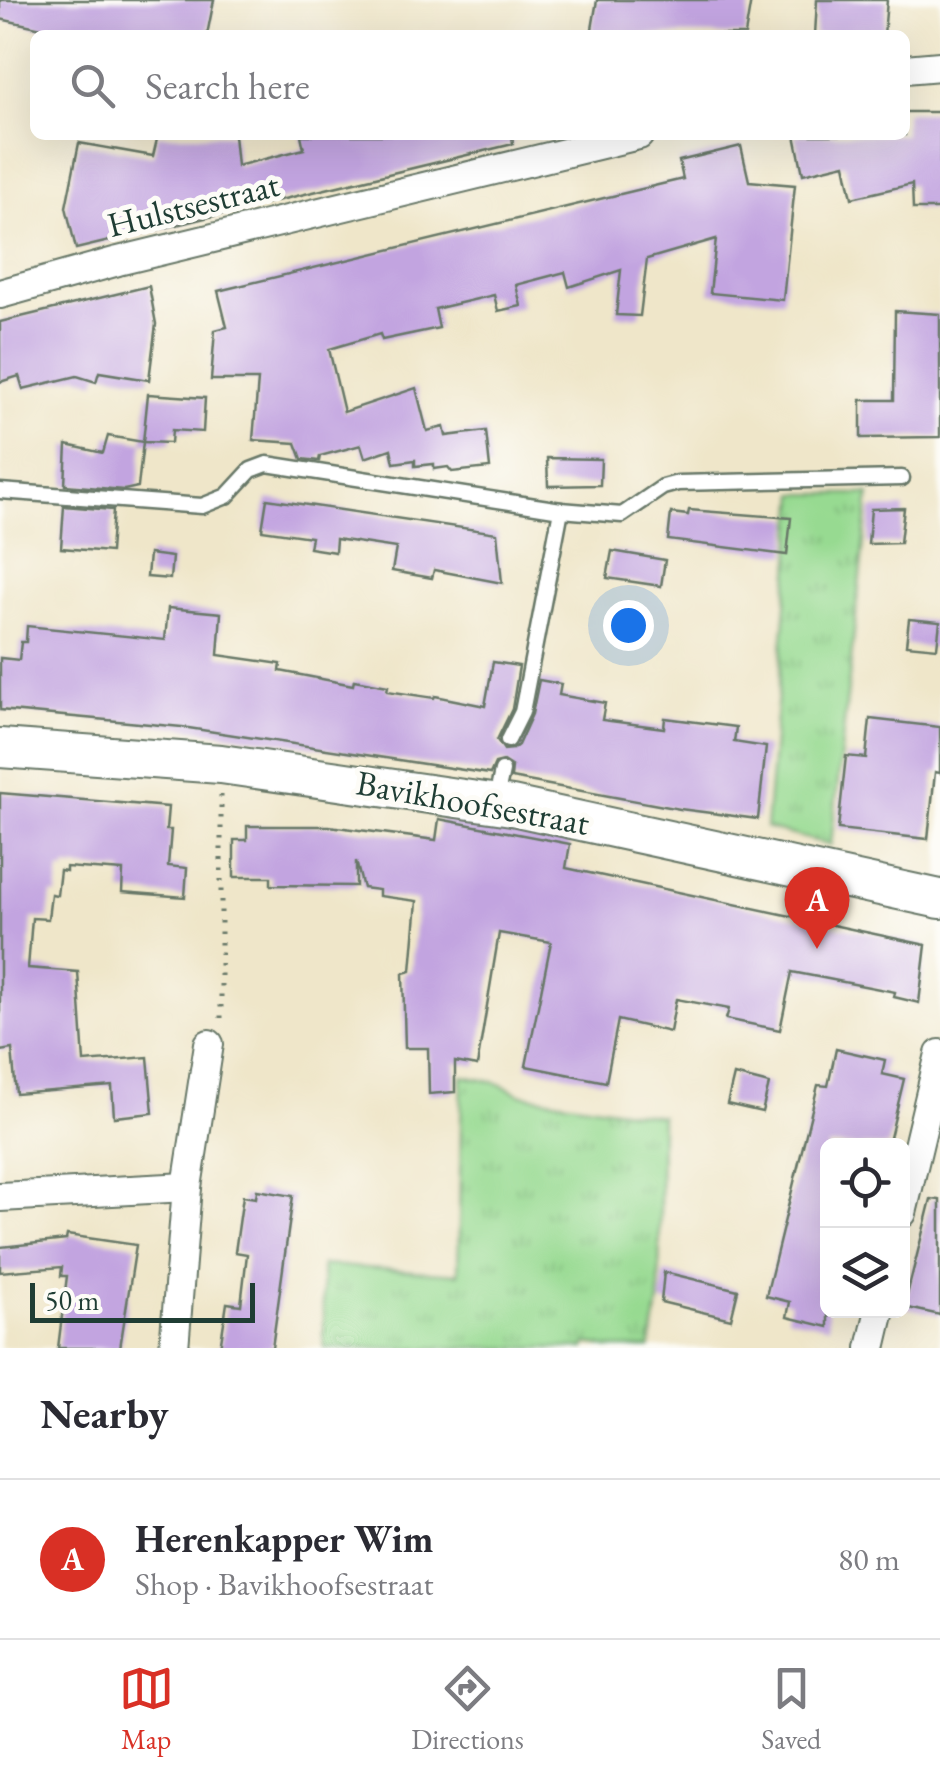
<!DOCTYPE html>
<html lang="en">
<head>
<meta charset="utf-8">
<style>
  :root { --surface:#fff; --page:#f7f7f7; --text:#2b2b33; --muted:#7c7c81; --line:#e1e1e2; --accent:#d93025 }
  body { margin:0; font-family:"EB Garamond",serif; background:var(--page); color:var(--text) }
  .controls { position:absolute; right:30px; bottom:30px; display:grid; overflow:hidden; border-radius:15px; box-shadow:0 10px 40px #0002 }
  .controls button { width:90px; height:90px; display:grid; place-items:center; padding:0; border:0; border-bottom:2px solid var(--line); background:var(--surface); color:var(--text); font:50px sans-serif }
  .scale { position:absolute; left:30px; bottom:25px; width:225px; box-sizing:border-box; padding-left:10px; border:5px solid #1f3d34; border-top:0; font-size:28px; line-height:35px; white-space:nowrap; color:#1f3d34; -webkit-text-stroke:8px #fdfcf7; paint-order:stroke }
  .you { position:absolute; left:628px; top:625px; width:35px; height:35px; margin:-25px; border:8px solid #fff; border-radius:50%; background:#1a73e8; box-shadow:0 0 0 15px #1a73e833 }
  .badge { display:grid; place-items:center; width:65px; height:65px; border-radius:50%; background:var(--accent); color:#fff; font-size:32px; font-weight:700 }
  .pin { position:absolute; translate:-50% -82px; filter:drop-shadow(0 2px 5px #0008) }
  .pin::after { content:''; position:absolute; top:52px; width:35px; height:30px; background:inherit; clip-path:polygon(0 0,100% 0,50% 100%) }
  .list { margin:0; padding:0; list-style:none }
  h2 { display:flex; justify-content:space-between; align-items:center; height:130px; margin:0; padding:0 40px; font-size:42px }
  h2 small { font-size:32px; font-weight:400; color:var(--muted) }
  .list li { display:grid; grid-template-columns:65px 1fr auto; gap:30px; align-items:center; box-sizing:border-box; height:160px; padding:0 40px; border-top:2px solid var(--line) }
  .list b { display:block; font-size:38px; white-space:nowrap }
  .list p { margin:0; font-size:32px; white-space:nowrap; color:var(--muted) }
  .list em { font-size:32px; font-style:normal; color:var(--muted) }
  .icon { flex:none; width:55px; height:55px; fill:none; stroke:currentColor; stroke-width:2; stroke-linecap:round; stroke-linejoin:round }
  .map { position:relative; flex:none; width:940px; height:1348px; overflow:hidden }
  .search { position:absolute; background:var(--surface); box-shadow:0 10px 40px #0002; left:30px; right:30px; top:30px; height:110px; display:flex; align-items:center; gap:25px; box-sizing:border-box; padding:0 35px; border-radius:15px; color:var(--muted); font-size:38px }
  .sheet { height:290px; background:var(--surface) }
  nav { display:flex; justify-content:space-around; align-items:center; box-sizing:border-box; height:140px; border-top:2px solid var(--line); background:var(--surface); font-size:28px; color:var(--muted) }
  nav a { display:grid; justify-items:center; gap:5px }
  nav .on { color:var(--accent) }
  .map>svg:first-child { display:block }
  .grass { fill:url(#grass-tufts); stroke:#5b8c62; stroke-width:2.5 }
  .building { fill:#c2a4e0 }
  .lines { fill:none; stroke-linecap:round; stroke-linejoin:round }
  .lane-casing { stroke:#687868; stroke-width:19 }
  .street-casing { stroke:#687868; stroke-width:32 }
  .secondary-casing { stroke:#687868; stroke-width:42 }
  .path { stroke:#687868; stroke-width:5; stroke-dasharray:2.5 8; stroke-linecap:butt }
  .lane { stroke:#fff; stroke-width:14 }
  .street { stroke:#fff; stroke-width:28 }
  .secondary { stroke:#fff; stroke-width:38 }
  .labels { text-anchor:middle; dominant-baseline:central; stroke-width:10; stroke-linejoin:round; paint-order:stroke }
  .street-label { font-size:35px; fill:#1f3d34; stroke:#fdfcf7 }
</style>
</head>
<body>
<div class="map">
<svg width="940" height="1348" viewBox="0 0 940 1348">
  <defs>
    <pattern id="grass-tufts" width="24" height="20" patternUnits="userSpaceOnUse" patternTransform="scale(2.5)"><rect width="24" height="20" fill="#97da91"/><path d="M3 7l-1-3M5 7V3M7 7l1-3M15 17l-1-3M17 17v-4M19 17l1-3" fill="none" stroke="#82bc7e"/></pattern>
  </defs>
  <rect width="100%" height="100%" fill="#fdfcf7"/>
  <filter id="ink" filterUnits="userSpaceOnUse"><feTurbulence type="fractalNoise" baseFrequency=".01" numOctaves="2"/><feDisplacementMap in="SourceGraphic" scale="20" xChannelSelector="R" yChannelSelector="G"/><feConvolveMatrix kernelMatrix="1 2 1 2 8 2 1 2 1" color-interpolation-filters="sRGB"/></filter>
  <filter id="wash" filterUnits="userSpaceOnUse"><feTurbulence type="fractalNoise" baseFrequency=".0048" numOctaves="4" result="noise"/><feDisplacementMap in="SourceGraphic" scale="40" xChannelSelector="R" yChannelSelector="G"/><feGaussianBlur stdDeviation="2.25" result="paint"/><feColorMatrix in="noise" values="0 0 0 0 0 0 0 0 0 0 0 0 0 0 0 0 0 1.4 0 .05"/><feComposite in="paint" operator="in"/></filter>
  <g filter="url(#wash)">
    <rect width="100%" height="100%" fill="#efe6c9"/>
    <!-- grass -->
    <g class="grass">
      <path d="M796,494H869L831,845L766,828Z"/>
      <path d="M462,1076L495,1082L522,1095L661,1116L659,1302L650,1348H608L587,1343L585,1348H324L322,1265L458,1274Z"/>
    </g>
    <g id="blocks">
      <!-- building -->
      <g class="building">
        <path d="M0,0H214L207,35H74L0,19Z"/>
        <path d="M597,0H751L745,35H591Z"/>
        <path d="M817,0H887L884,35H815Z"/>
        <path d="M905,112H940V209H913L912,184L852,198L845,164L803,174L795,135H905Z"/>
        <path d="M158,135H234L237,166L304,149L301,135H512L513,144L76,249L66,207L79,143L153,156Z"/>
        <path d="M741,146L749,181L795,185L783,300L710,293L716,239L647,259L640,316L616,315L621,270L569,287L565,272L516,285L521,306L498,311L494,295L435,309L439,328L382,340L380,334L329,349L344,412L416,388L427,431L444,427L446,436L486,431L490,468L452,472L448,467L434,469V464L415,466V460L394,463L391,449L365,458L361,445L320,456L319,461L302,459L296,443L253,440L258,380H211L215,330L227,327L218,291L683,179L679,161Z"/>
        <path d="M149,286L156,324L149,380L99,372L96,382L77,376L23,389L19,376L0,382V322Z"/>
        <path d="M895,311L940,314V437L861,438V400H894Z"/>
        <path d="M148,394L205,398L203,432L172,430L171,443L143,442Z"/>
        <path d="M108,436L143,442L138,487L124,490L65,485L67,445L103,453Z"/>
        <path d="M547,458L601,459L600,485L548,486Z"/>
        <path d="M267,499L497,533L502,583L434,570L432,578L392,571L396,548L336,539L335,552L309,548L311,537L262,530Z"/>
        <path d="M64,506L113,510L110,552L61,548Z"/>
        <path d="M904,508L900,543L868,544L871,509Z"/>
        <path d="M689,510L791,518L787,555L668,540L671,513L688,515Z"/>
        <path d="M612,551L665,560L661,586L607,578Z"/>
        <path d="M149,554L172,557L170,579L147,577Z"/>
        <path d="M168,608L221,613L218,655L281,664L280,671L353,685L354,680L388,686L387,691L434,698L435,696L485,706L493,662L519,666L512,709L497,740L504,750L513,749L518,745L532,714L539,680L561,684L559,695L605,703L602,720L664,728L665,718L736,727L734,742L766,747L758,819L680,809L511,778L512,767L503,761L495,763L490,774L182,727L0,710V658L19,660L21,642H26L27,626L165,640Z"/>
        <path d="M909,619L940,622L937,648L906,645Z"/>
        <path d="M870,719L940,727V773L935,772L928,839L838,829L846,756L866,758Z"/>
        <path d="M0,793L168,807L166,830H171L168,866L187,868L185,897L122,892L123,871L66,867V871L60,870L57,895L51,894L48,919L32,918L28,968L78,972L84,1062L148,1057L153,1113L114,1117L112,1086L16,1094L12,1049L0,1051Z"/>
        <path d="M439,819L570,844L566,868L926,945L919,1003L894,997L895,992L792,972L780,1030L726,1019L729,1009L676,999L670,1032L618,1020L606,1082L526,1066L551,942L499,933L477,1066L455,1062V1092L429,1094L428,1048H405L403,973L411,971L417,901L379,896V890L363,888L356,861V886L271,885V877H234V840H247V826H329L436,840Z"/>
        <path d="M836,1049L885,1060L882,1074L904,1079L888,1146H828V1327L787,1317L790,1302L766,1296L818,1085L828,1086Z"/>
        <path d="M734,1075L769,1084L762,1112L727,1104Z"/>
        <path d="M257,1190L293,1196L272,1348H220L227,1303L241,1305L247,1254L235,1252L243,1196L256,1198Z"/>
        <path d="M931,1199L940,1200V1315L904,1307Z"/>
        <path d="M67,1235L136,1245L120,1348H58L67,1276H61L62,1267L0,1272V1247L66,1240Z"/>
        <path d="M664,1272L738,1290L731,1319L661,1302Z"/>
      </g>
    </g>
  </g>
  <g filter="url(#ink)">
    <use href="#blocks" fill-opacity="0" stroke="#687868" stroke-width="2.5"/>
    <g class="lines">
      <defs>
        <g id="lane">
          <path d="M0,491L202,506L227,496L251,470L267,464L561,510L522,712L508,740"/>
          <path d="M561,510L622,515L663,487L678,483L902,478"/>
          <path d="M496,799L502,771"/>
        </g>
        <g id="street">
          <path d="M905,69L940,66"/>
          <path d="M0,294L118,261L639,135"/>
          <path d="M0,1197L187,1187"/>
          <path d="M902,1213L940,1054"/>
          <path d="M174,1348L187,1187L209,1044"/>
          <path d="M871,1348L880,1310"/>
        </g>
        <path id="secondary" d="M0,748L221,764L512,806L940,899"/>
      </defs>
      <!-- lane casing -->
      <use href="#lane" class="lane-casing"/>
      <!-- street casing -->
      <use href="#street" class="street-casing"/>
      <!-- secondary casing -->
      <use href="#secondary" class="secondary-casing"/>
      <!-- path -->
      <path class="path" d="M221,795V1018"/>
      <!-- lane -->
      <use href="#lane" class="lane"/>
      <!-- street -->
      <use href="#street" class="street"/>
      <!-- secondary -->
      <use href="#secondary" class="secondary"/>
    </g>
  </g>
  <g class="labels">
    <!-- street labels -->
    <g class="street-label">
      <text transform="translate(193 204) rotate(-14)">Hulstsestraat</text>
      <text transform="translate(473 802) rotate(10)">Bavikhoofsestraat</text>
    </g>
  </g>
</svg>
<div class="controls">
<button><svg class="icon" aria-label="locate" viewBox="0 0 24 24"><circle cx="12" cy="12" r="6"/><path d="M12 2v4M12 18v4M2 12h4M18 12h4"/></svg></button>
<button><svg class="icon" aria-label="layers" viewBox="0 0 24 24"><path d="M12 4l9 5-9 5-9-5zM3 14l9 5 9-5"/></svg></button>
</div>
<div class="scale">50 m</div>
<div class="you"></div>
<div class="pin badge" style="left:817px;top:949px">A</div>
<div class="search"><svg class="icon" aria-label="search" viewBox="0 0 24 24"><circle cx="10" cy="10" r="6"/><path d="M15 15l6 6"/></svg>Search here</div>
</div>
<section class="sheet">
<h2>Nearby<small></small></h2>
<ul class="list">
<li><span class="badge">A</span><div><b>Herenkapper Wim</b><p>Shop · Bavikhoofsestraat</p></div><em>80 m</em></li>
</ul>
</section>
<nav>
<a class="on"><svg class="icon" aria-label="map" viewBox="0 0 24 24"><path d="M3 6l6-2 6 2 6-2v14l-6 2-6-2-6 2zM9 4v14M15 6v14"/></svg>Map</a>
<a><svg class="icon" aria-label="directions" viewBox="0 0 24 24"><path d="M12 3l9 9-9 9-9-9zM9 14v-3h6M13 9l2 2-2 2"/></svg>Directions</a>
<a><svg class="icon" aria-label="saved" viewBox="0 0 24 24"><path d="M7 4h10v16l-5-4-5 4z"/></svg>Saved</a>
</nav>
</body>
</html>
